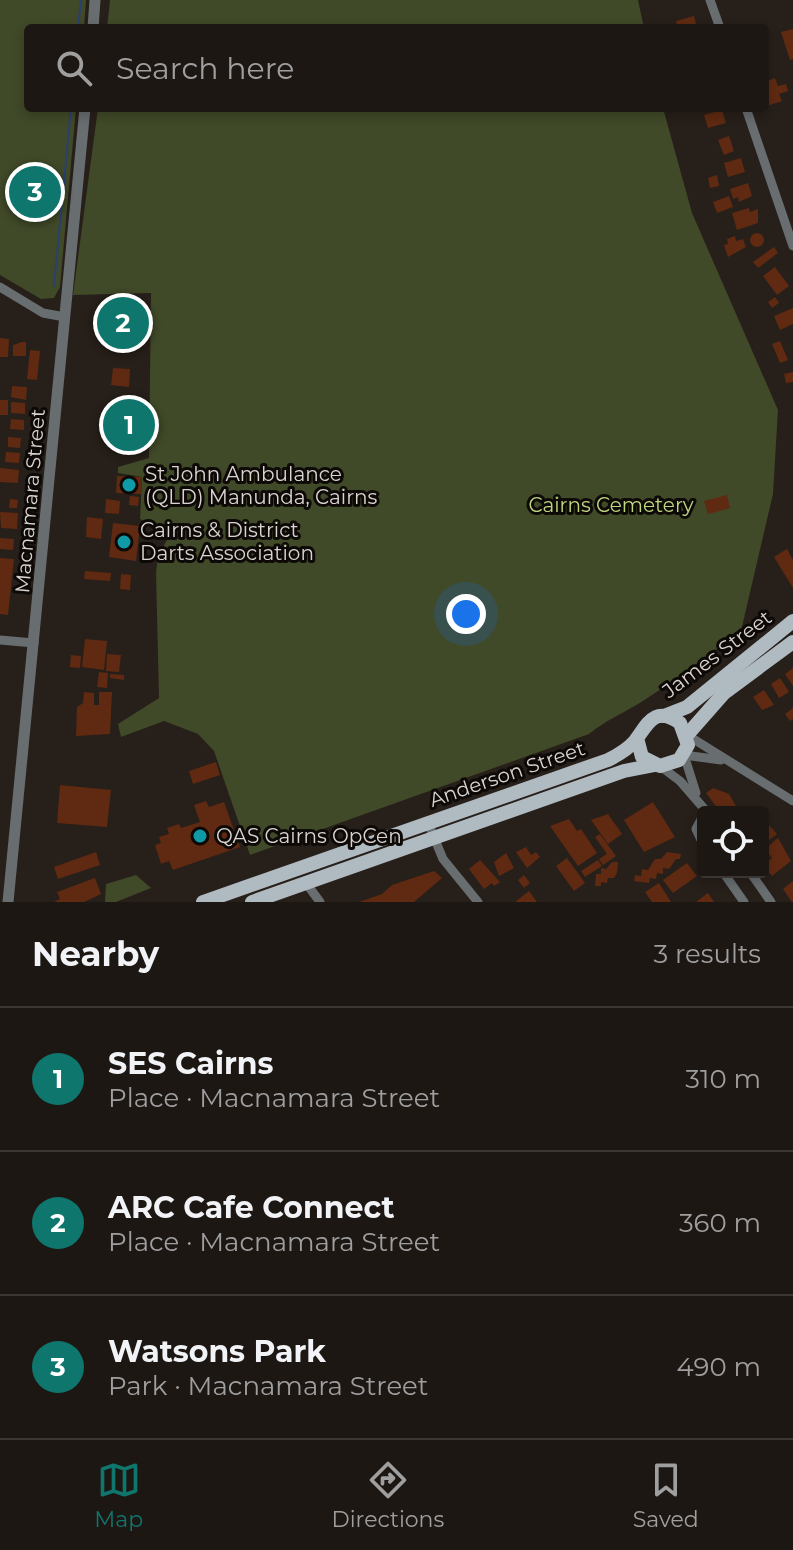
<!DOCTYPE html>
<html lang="en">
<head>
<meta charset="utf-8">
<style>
  :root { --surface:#1d1713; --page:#25201c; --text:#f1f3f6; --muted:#a09fa0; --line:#3b3633; --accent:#0f766e }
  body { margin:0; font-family:Montserrat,sans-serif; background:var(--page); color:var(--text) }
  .controls { position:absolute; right:24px; bottom:24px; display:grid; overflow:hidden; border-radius:8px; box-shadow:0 4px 12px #0003 }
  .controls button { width:72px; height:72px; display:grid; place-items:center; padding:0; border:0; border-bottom:2px solid var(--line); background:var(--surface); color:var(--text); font:40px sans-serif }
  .you { position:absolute; left:466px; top:614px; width:28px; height:28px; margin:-20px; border:6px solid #fff; border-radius:50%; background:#1a73e8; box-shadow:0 0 0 12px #1a73e833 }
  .badge { display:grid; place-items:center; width:52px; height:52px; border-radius:50%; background:var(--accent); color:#fff; font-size:26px; font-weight:700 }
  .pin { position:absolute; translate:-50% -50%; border:4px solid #fff; box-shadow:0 2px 8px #0006 }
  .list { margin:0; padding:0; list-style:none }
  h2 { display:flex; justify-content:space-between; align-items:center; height:104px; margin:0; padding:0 32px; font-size:34px }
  h2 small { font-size:26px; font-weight:400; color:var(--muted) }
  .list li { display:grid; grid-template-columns:52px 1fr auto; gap:24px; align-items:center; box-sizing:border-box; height:144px; padding:0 32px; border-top:2px solid var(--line) }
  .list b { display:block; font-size:30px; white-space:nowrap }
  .list p { margin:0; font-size:26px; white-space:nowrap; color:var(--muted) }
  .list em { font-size:26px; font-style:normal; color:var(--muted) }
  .icon { flex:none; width:44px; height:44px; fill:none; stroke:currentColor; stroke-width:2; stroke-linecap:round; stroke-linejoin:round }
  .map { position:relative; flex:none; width:793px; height:902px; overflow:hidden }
  .search { position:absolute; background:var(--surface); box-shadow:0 4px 12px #0003; left:24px; right:24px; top:24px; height:88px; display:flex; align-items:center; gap:20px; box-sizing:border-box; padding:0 28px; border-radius:8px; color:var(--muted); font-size:30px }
  .sheet { height:536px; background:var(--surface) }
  nav { display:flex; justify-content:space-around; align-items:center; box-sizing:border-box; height:112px; border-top:2px solid var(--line); background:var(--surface); font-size:22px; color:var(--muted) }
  nav a { display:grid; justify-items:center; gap:4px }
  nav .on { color:var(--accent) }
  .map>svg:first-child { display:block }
  .green { fill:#404928 }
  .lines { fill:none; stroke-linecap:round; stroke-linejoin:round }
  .stream { stroke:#294170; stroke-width:2 }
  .building { fill:#5f2a11 }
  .minor { stroke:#686d70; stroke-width:9 }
  .tertiary { stroke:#686d70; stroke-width:11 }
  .primary { stroke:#b0bac1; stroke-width:14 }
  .culture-dot { fill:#0f9aa8; stroke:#0d0907; stroke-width:3 }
  .labels { text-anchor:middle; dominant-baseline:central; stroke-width:6; stroke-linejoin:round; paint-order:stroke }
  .poi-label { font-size:20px; fill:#dad4d0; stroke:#0d0907; text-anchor:start }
  .street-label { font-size:20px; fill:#dad4d0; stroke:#0d0907 }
  .park-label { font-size:20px; fill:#bed67e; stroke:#0d0907 }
</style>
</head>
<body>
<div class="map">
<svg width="793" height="902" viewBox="0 0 793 902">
  <rect width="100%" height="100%" fill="#271f19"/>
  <!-- green -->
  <g class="green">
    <path d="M0,0H86L84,28H28V108H76L60,287L54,298L41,299L0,275Z"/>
    <path d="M110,0H638L644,28H107Z"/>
    <path d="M98,108H663L692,213L778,410L773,494L741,631C709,655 677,679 643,701C624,713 606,720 589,734L250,855L214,751L198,734L164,721L121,737L118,724L159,698L156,573L158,556L167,540L164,529L140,519L142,477L118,473V467L149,458L151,293L73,295Z"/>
    <path d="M136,875L151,888L116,902H105L106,884Z"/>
  </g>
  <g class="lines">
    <!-- stream -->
    <g class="stream">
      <path d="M78,28L81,0"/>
      <path d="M54,286L71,108"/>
    </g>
  </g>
  <!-- building -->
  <g class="building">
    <path d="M694,16L697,28H678L676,21Z"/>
    <path d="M793,29V59L790,60L781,32Z"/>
    <path d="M775,78L778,86L786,84L788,91L779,94L782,101L767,106L765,82Z"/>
    <path d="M722,110L726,123L708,128L704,115Z"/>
    <path d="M729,136L734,151L724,155L718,140Z"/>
    <path d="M741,158L745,172L728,177L724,163Z"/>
    <path d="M717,175L719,186L710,188L708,178Z"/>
    <path d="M748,183L752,196L739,202L738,197L733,199L730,189Z"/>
    <path d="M729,196L733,207L717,213L713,202Z"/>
    <path d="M749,208L750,212L758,209V223L737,230L732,213Z"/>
    <circle cx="757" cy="240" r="7"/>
    <path d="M735,236L736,241L743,239L746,247L728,257L724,245L728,244L727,239Z"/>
    <path d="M774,247L778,253L758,268L753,262Z"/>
    <path d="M775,267L789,286L777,295L763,276Z"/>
    <path d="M775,297L779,303L772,308L768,302Z"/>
    <path d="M793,308V324L780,330L774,316Z"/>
    <path d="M110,311L137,313L135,335L109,333Z"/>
    <path d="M0,338L9,339L8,357H0Z"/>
    <path d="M780,341L788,360L780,363L772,344Z"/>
    <path d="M22,342H26V356H13V345Z"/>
    <path d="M30,350L40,351L37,380L27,379Z"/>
    <path d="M113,368L130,369L129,387L111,385Z"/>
    <path d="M793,372V382L786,383L784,374Z"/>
    <path d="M12,386L27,387L26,400L11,397Z"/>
    <rect x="0" y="400" width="8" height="15"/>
    <path d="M11,402L25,403V414L11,413Z"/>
    <path d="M116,404L145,406L142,446L113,443Z"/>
    <path d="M11,419L24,420V430L10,429Z"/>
    <path d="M8,437L21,438L20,448L8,447Z"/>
    <path d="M6,452L20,453L19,463L5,462Z"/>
    <path d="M0,468L19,470L18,483L0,482Z"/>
    <path d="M117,476L142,477L141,494L116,493Z"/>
    <path d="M727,495L730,508L708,514L704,501Z"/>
    <path d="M130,496L139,497L138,506L129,505Z"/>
    <path d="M10,499L18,500L17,508H9Z"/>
    <path d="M106,499L120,501L119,514L105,513Z"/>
    <path d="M0,512L18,513L17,529L1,528Z"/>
    <path d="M87,517L103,519L101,539L86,537Z"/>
    <path d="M113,523L140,526L136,561L109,557Z"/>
    <path d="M0,538L14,539L13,550L0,549Z"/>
    <path d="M787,549L793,560V588L774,557Z"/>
    <path d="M0,558L14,559L8,615L0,614Z"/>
    <path d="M85,571L111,573L110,581L84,579Z"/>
    <path d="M121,574L131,575L130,590L120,589Z"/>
    <path d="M85,639L107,641L104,670L82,667Z"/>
    <path d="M107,654L121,655L119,672L106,671Z"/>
    <path d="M71,655L81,656L80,668L70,667Z"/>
    <path d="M793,668V686L785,674Z"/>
    <path d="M99,672L108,673L107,688L97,687Z"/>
    <path d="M110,674L124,675V680L110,678Z"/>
    <path d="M780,678L789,692L779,698L771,684Z"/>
    <path d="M764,690L774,705L762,710L753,697Z"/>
    <path d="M84,692L94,693V705H99V692H112L110,734L76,736L77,707L83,703Z"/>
    <path d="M793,708V719L790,721L785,714Z"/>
    <path d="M216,762L220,775L193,784L189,771Z"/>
    <path d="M60,785L111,790L107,827L57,823Z"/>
    <path d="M713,788L729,794L736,806L732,809L734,812H722L715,805L706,793Z"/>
    <path d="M206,801L209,807L224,802L240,847L173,870L169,861L161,864L155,845L161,843L159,837L169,834L167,828L179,824L181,828L200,822L194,805Z"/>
    <path d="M653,802L675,837L644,852L624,820Z"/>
    <path d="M608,814L622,834L608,844L591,820Z"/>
    <path d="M569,819L577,831L581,829L597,853L578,866L550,826Z"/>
    <path d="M769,825L777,834L763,845V831Z"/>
    <path d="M600,834L616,856L603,865L599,859L607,854L595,837Z"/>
    <path d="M778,838L791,861L772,876L763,865L772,858L765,849Z"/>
    <path d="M526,847L531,855L536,852L540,857L527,868L516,852Z"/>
    <path d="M96,852L100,865L58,879L54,867Z"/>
    <path d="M667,852L681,854L680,859H676L669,869L663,868V874L657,873L656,879L650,878L649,883L634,881L635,875L641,876L642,869L648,870L655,859H661Z"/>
    <path d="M506,853L514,868L499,876L494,862Z"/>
    <path d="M567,858L585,883L574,891L556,866Z"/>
    <path d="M480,860L500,882L494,886L492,883L484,889L469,869Z"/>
    <path d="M598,860L602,866L585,877L581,871Z"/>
    <path d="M612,862H618L617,873L614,878H608L607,883L601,882V886H595L596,874H601V868L606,869Z"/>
    <path d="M687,863L697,876L673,893L663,880Z"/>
    <path d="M434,871L442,878L414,902H359L382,894L392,885Z"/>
    <path d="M524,875L530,883L524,888L518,880Z"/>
    <path d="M95,878L101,894L84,902H54L60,899L57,892Z"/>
    <path d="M793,881V902H792L783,889Z"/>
    <path d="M659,883L671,902H652L645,892Z"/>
    <path d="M529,891L537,902H515Z"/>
    <path d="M708,893L714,902H696Z"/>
  </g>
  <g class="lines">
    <!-- minor -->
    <g class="minor">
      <path d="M710,0L720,28"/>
      <path d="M746,108L793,246"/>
      <path d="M0,287L43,313L65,317"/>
      <path d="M0,640L34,643"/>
      <path d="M687,735L793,801"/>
      <path d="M684,755L696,793"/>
      <path d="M684,755L721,760"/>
      <path d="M660,766L680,781L707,812"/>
      <path d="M703,816L696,829L703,844"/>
      <path d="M428,823L443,859L478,902"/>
      <path d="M723,872L744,902"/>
      <path d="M750,872L771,902"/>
      <path d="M306,883L320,902"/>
    </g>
    <!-- tertiary -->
    <g class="tertiary">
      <path d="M93,28L95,0"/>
      <path d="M8,902L85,108"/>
    </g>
    <!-- primary -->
    <g class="primary">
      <path d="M664,716L687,707L793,621"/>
      <path d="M687,735L724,693L793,642"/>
      <path d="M203,902L608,760C618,755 628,749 635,741C648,724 654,705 680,723L688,745L679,760L660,766L642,757L637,738"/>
      <path d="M252,902L624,771L655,765"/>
    </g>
  </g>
  <!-- markers -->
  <g class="culture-dot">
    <circle cx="129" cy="485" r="8"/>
    <circle cx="124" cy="542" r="8"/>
    <circle cx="200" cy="836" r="8"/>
  </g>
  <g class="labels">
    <!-- poi labels -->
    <g class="poi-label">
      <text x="145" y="474">St John Ambulance<tspan x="145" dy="23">(QLD) Manunda, Cairns</tspan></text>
      <text x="140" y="530">Cairns &amp; District<tspan x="140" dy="23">Darts Association</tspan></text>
      <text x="216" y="836">QAS Cairns OpCen</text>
    </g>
    <!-- street labels -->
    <g class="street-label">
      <text transform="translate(30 501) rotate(-85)">Macnamara Street</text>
      <text transform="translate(717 654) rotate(-37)">James Street</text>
      <text transform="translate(507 774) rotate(-19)">Anderson Street</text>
    </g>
    <!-- park labels -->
    <g class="park-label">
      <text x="611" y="505">Cairns Cemetery</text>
    </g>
  </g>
</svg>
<div class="controls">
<button><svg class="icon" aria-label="locate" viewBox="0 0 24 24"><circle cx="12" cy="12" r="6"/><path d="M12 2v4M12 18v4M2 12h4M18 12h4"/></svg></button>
</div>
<div class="you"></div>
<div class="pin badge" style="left:129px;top:425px">1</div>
<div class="pin badge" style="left:123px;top:323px">2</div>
<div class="pin badge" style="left:35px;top:192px">3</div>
<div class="search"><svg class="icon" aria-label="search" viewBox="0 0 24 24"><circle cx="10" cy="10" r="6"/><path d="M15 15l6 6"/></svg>Search here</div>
</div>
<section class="sheet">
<h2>Nearby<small>3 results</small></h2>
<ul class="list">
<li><span class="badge">1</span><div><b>SES Cairns</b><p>Place · Macnamara Street</p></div><em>310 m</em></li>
<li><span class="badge">2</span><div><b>ARC Cafe Connect</b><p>Place · Macnamara Street</p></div><em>360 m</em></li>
<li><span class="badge">3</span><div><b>Watsons Park</b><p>Park · Macnamara Street</p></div><em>490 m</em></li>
</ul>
</section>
<nav>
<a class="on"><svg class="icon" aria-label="map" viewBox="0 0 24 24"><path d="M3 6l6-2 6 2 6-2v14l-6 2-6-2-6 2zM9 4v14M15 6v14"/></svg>Map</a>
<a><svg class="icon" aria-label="directions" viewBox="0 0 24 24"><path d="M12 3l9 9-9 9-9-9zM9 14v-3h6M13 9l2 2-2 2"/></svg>Directions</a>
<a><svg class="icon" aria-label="saved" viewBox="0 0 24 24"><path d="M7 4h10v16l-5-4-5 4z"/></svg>Saved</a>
</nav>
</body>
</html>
